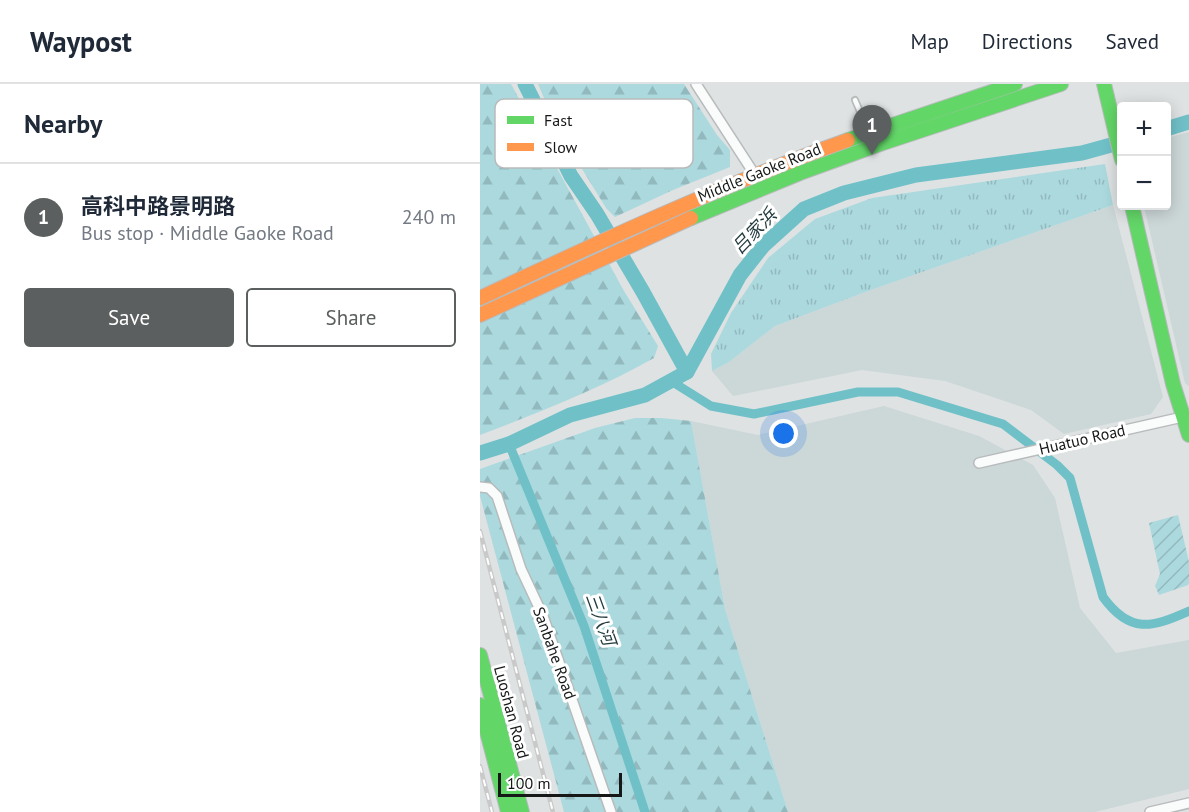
<!DOCTYPE html>
<html lang="en">
<head>
<meta charset="utf-8">
<style>
  :root { --surface:#fff; --page:#f2f2f3; --text:#1f2937; --muted:#747a83; --line:#e0e1e3; --accent:#5c5f5f }
  body { margin:0; font-family:"PT Sans","Noto Sans SC",sans-serif; background:var(--page); color:var(--text) }
  .controls { position:absolute; right:18px; top:18px; display:grid; overflow:hidden; border-radius:6px; box-shadow:0 3px 15px #0003 }
  .controls button { width:54px; height:54px; display:grid; place-items:center; padding:0; border:0; border-bottom:2px solid var(--line); background:var(--surface); color:var(--text); font:30px sans-serif }
  .scale { position:absolute; left:18px; bottom:15px; width:124px; box-sizing:border-box; padding-left:6px; border:3px solid #161818; border-top:0; font-size:16px; line-height:21px; white-space:nowrap; color:#161818; -webkit-text-stroke:4px #fff; paint-order:stroke }
  .you { position:absolute; left:304px; top:350px; width:21px; height:21px; margin:-15px; border:4px solid #fff; border-radius:50%; background:#1a73e8; box-shadow:0 0 0 9px #1a73e833 }
  .badge { display:grid; place-items:center; width:39px; height:39px; border-radius:50%; background:var(--accent); color:#fff; font-size:20px; font-weight:700 }
  .pin { position:absolute; translate:-50% -50px; filter:drop-shadow(0 2px 3px #0008) }
  .pin::after { content:''; position:absolute; top:32px; width:21px; height:18px; background:inherit; clip-path:polygon(0 0,100% 0,50% 100%) }
  .list { margin:0; padding:0; list-style:none }
  h2 { display:flex; justify-content:space-between; align-items:center; height:78px; margin:0; padding:0 24px; font-size:26px }
  h2 small { font-size:20px; font-weight:400; color:var(--muted) }
  .list li { display:grid; grid-template-columns:39px 1fr auto; gap:18px; align-items:center; box-sizing:border-box; height:108px; padding:0 24px; border-top:2px solid var(--line) }
  .list b { display:block; font-size:22px; white-space:nowrap }
  .list p { margin:0; font-size:20px; white-space:nowrap; color:var(--muted) }
  .list em { font-size:20px; font-style:normal; color:var(--muted) }
  .actions { display:flex; gap:12px; padding:18px 24px }
  .actions a { flex:1; padding:14px 0; border:2px solid var(--accent); border-radius:6px; text-align:center; font-size:21px; color:var(--accent) }
  .actions .main { background:var(--accent); color:#fff }
  .map { position:relative; flex:none; width:709px; height:728px; overflow:hidden }
  header { display:flex; align-items:center; gap:36px; box-sizing:border-box; height:84px; padding:0 30px; background:var(--surface); border-bottom:2px solid var(--line) }
  header strong { font-size:28px }
  nav { display:flex; gap:33px; margin-inline-start:auto; font-size:21px }
  main { display:flex }
  aside { flex:1; background:var(--surface) }
  .map>svg:first-child { display:block }
  .built { fill:#ccd7d8 }
  .forest { fill:url(#forest-firs) }
  .park { fill:url(#park-tufts) }
  .garden { fill:url(#garden-furrows) }
  .lines { fill:none; stroke-linecap:round; stroke-linejoin:round }
  .canal { stroke:#70c0c8; stroke-width:9 }
  .river { stroke:#70c0c8; stroke-width:15 }
  .lane-casing { stroke:#b8bbbc; stroke-width:8 }
  .street-casing { stroke:#b8bbbc; stroke-width:12 }
  .fast-casing { stroke:#b8bbbc; stroke-width:16 }
  .slow-casing { stroke:#b8bbbc; stroke-width:16 }
  .lane { stroke:#fafbfb; stroke-width:4.5 }
  .street { stroke:#fafbfb; stroke-width:9 }
  .fast { stroke:#63d668; stroke-width:14 }
  .slow { stroke:#ff974d; stroke-width:14 }
  .rail-casing { stroke:#c9c9c9; stroke-width:4.5 }
  .rail { stroke:#fff; stroke-width:2; stroke-dasharray:7; stroke-linecap:butt }
  .labels { text-anchor:middle; dominant-baseline:central; stroke-width:6; stroke-linejoin:round; paint-order:stroke }
  .street-label { font-size:16px; fill:#161818; stroke:#fff }
  .water-label { font-size:18px; font-style:italic; fill:#243c3f; stroke:#fff }
  .key { fill:#fff; stroke:#b9baba; stroke-width:1.5 }
  .key-label { font-size:16px; fill:#161818 }
</style>
</head>
<body>
<header>
<strong>Waypost</strong>
<nav><a>Map</a><a>Directions</a><a>Saved</a></nav>
</header>
<main>
<aside>
<h2>Nearby<small></small></h2>
<ul class="list">
<li><span class="badge">1</span><div><b>高科中路景明路</b><p>Bus stop · Middle Gaoke Road</p></div><em>240 m</em></li>
</ul>
<div class="actions"><a class="main">Save</a><a>Share</a></div>
</aside>
<div class="map">
<svg width="709" height="728" viewBox="0 0 709 728">
  <defs>
    <pattern id="forest-firs" width="22" height="20" patternUnits="userSpaceOnUse" patternTransform="scale(1.5)"><rect width="22" height="20" fill="#abd9de"/><path d="M5 1l3.5 6h-7zM16 11l3.5 6h-7z" fill="#92babe"/></pattern>
    <pattern id="park-tufts" width="24" height="20" patternUnits="userSpaceOnUse" patternTransform="scale(1.5)"><rect width="24" height="20" fill="#abd9de"/><path d="M3 7l-1-3M5 7V3M7 7l1-3M15 17l-1-3M17 17v-4M19 17l1-3" fill="none" stroke="#92babe"/></pattern>
    <pattern id="garden-furrows" width="10" height="10" patternUnits="userSpaceOnUse" patternTransform="scale(1.5)"><rect width="10" height="10" fill="#abd9de"/><path d="M-1 1l2-2M0 10L10 0M9 11l2-2" fill="none" stroke="#92babe"/></pattern>
  </defs>
  <rect width="100%" height="100%" fill="#dee2e2"/>
  <!-- built -->
  <g class="built">
    <path d="M709,48V302L705,299L664,122H686L687,54Z"/>
    <path d="M633,121L683,313L671,330L584,350L551,326L465,297L382,286L253,312L232,287L249,278L295,242L388,207Z"/>
    <path d="M404,322L499,352L553,381L575,414L600,524L636,569L709,556V705L615,728H308L245,525L211,337L278,351Z"/>
  </g>
  <!-- forest -->
  <g class="forest">
    <path d="M0,0H31L144,207L178,262L174,274C119,305 60,328 0,351Z"/>
    <path d="M58,0H204L237,51L250,66V83L193,106L135,133L126,124L77,44Z"/>
    <path d="M155,334H181L211,337L245,525L308,728H84L0,412V385L115,344Z"/>
  </g>
  <!-- park -->
  <path class="park" d="M625,80L633,121L388,207L295,242L249,278L232,287L231,270L251,229L288,174L335,135L392,114Z"/>
  <!-- garden -->
  <path class="garden" d="M698,431L709,478V499L708,501L679,511L675,502L680,490L669,439Z"/>
  <g class="lines">
    <!-- canal -->
    <g class="canal">
      <path d="M191,297L231,322L274,330L378,308H418L523,340L577,381L590,394L623,513C650,550 671,544 709,527"/>
      <path d="M29,360L104,542L165,728"/>
    </g>
    <!-- river -->
    <g class="river">
      <path d="M45,0L91,92L117,130L163,208L207,288"/>
      <path d="M686,45L709,38"/>
      <path d="M0,369L29,360L90,331L165,311L207,288L260,191L283,162L324,125L364,109L436,91L602,69L642,58"/>
    </g>
    <defs>
      <path id="lane" d="M375,16L388,46"/>
      <g id="street">
        <path d="M216,0L275,91"/>
        <path d="M499,379L707,332"/>
        <path d="M0,403L9,404L17,412L41,485L63,532L131,728"/>
        <path d="M670,728L709,719"/>
      </g>
      <g id="fast">
        <path d="M624,0L642,76"/>
        <path d="M368,56L535,0"/>
        <path d="M652,122L693,300L709,351"/>
        <path d="M211,134L320,89L403,59L581,0"/>
        <path d="M0,571L42,728"/>
        <path d="M0,621L28,728"/>
      </g>
      <g id="slow">
        <path d="M0,214C121,157 242,101 368,56"/>
        <path d="M0,231L211,134"/>
      </g>
    </defs>
    <!-- lane casing -->
    <use href="#lane" class="lane-casing"/>
    <!-- street casing -->
    <use href="#street" class="street-casing"/>
    <!-- fast casing -->
    <use href="#fast" class="fast-casing"/>
    <!-- slow casing -->
    <use href="#slow" class="slow-casing"/>
    <!-- lane -->
    <use href="#lane" class="lane"/>
    <!-- street -->
    <use href="#street" class="street"/>
    <!-- fast -->
    <use href="#fast" class="fast"/>
    <!-- slow -->
    <use href="#slow" class="slow"/>
    <defs>
      <g id="rail">
        <path d="M0,447L73,728"/>
        <path d="M0,682L12,728"/>
      </g>
    </defs>
    <!-- rail casing -->
    <use href="#rail" class="rail-casing"/>
    <!-- rail -->
    <use href="#rail" class="rail"/>
  </g>
  <g class="labels">
    <!-- street labels -->
    <g class="street-label">
      <text transform="translate(279 88) rotate(-22)">Middle Gaoke Road</text>
      <text transform="translate(602 355) rotate(-13)">Huatuo Road</text>
      <text transform="translate(75 569) rotate(70)">Sanbahe Road</text>
      <text transform="translate(32 628) rotate(75)">Luoshan Road</text>
    </g>
    <!-- water labels -->
    <g class="water-label">
      <text transform="translate(274 147) rotate(-46)">吕家浜</text>
      <text transform="translate(121 535) rotate(70)">三八河</text>
    </g>
  </g>
  <!-- legend -->
  <rect x="15" y="15" width="198" height="69" rx="9" class="key"/>
  <rect x="27" y="32" width="27" height="8" fill="#63d668"/>
  <rect x="27" y="59" width="27" height="8" fill="#ff974d"/>
  <g class="key-label">
    <text x="64" y="42">Fast</text>
    <text x="64" y="69">Slow</text>
  </g>
</svg>
<div class="controls">
<button>+</button>
<button>−</button>
</div>
<div class="scale">100 m</div>
<div class="you"></div>
<div class="pin badge" style="left:392px;top:71px">1</div>
</div>
</main>
</body>
</html>
